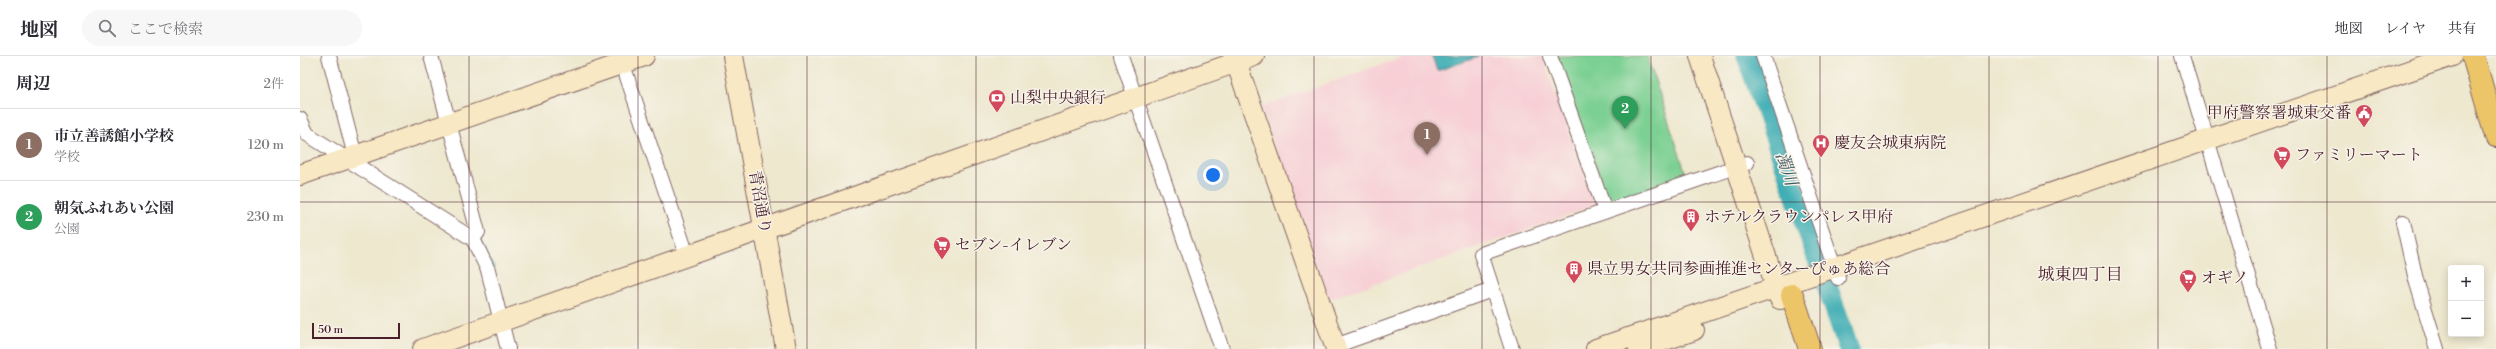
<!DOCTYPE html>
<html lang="ja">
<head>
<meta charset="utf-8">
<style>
  :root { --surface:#fff; --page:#f7f7f7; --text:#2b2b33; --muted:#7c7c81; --line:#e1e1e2; --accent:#0f766e }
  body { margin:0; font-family:"Libre Bodoni","Noto Serif JP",serif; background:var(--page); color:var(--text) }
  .controls { position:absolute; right:12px; bottom:12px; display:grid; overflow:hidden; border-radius:4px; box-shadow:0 2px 10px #0003 }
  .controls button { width:36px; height:36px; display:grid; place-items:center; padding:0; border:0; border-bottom:1px solid var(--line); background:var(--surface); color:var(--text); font:20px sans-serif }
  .scale { position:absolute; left:12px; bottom:10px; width:88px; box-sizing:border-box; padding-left:4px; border:2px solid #4a1f2b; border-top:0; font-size:11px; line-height:14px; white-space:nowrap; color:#4a1f2b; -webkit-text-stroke:3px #f7f3e8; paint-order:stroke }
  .you { position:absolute; left:913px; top:119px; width:14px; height:14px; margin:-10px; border:3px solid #fff; border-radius:50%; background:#1a73e8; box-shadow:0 0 0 6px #1a73e833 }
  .badge { display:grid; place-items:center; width:26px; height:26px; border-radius:50%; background:var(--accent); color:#fff; font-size:13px; font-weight:700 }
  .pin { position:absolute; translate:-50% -33px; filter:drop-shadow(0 1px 2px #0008) }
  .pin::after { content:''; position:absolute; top:21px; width:14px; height:12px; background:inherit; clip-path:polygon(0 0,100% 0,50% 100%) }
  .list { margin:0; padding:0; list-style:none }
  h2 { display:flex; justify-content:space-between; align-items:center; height:52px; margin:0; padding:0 16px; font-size:17px }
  h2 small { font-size:13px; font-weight:400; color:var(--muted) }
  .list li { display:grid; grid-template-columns:26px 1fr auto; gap:12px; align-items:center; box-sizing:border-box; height:72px; padding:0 16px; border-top:1px solid var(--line) }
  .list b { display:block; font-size:15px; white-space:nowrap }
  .list p { margin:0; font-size:13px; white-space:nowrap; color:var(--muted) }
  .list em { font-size:13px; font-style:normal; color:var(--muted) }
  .icon { flex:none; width:22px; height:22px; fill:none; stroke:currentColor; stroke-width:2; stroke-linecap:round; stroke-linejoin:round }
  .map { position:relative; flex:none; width:2196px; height:293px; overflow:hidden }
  header { display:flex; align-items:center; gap:24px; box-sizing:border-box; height:56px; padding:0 20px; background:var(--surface); border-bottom:1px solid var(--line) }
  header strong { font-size:19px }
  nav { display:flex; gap:22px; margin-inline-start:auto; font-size:14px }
  .search { width:280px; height:36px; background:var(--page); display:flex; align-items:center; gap:10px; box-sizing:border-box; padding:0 14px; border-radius:22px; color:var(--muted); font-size:15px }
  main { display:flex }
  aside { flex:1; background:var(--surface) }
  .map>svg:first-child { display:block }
  .built { fill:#f7cfd5 }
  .green { fill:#7cd093; stroke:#63785f }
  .water { fill:#38abb2; stroke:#41656e }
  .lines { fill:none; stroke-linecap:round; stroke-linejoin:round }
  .stream { stroke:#38abb2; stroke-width:3.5 }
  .river { stroke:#38abb2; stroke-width:21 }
  .street-casing { stroke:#836564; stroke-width:16 }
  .secondary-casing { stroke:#836564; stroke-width:22 }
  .highway-casing { stroke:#836564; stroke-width:24 }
  .street { stroke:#fff; stroke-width:14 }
  .secondary { stroke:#f8e8c3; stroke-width:20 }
  .highway { stroke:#edc569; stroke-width:22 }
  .grid { fill:none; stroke:#4a1f2b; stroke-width:1; stroke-opacity:0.55 }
  .labels { text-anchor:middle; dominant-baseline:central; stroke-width:3; stroke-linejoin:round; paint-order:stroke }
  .poi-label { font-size:16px; fill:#4a1f2b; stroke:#f7f3e8; text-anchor:start }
  .street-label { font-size:16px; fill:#4a1f2b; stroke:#f7f3e8 }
  .water-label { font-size:17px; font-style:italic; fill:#435761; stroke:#f7f3e8 }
  .neighbourhood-label { font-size:17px; fill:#4a1f2b; stroke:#f7f3e8 }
</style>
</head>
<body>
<header>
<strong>地図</strong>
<div class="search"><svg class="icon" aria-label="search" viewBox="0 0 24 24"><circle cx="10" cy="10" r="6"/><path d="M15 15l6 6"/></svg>ここで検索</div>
<nav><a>地図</a><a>レイヤ</a><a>共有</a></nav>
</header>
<main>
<aside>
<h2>周辺<small>2件</small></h2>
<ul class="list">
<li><span class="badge" style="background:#8d6e63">1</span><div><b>市立善誘館小学校</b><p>学校</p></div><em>120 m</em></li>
<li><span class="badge" style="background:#2e9e5b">2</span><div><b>朝気ふれあい公園</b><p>公園</p></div><em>230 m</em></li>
</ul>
</aside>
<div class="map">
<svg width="2196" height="293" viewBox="0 0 2196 293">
  <rect width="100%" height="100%" fill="#f7f3e8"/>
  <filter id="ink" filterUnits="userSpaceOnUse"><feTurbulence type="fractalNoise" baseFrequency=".025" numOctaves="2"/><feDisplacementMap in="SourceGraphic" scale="8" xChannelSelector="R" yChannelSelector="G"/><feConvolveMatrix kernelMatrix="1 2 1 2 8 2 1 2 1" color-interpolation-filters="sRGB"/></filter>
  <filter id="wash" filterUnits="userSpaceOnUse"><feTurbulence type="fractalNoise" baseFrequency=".012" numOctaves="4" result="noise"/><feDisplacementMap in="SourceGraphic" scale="16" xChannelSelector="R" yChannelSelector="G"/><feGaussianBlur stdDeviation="0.9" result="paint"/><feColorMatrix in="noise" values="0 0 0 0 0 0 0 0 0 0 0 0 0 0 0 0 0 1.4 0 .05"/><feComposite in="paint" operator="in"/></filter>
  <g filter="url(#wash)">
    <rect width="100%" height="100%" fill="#eee8cf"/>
    <!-- built -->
    <path class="built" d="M1105,0H1242L1294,148L1292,151L1027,244L961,51Z"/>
    <!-- green -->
    <path class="green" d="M1253,0H1347L1387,121L1309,149Z"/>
    <!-- water -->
    <path class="water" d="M1132,0H1178V1L1137,15Z"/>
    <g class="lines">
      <!-- stream -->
      <path class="stream" d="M179,183L193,211"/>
      <!-- river -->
      <path class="river" d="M1447,0L1549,293"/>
    </g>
  </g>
  <g filter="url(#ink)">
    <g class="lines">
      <defs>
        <g id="street">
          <path d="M29,0L55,100"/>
          <path d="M131,0L178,176L173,183L188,214L208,293"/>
          <path d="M320,0L387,199"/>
          <path d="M821,0L922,293"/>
          <path d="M1250,0L1305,155"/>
          <path d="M1463,0L1538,222"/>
          <path d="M1882,0L1970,293"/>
          <path d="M0,63L7,78L173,183"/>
          <path d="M2103,166L2116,224L2137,293"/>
          <path d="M1035,290L1192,234"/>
          <path d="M1212,293L1181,198L1447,107"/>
        </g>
        <g id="secondary">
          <path d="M433,0L486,293"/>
          <path d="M934,0L1036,293"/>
          <path d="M1400,0L1480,243"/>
          <path d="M0,119L344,0"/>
          <path d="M123,293L954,0"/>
          <path d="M1296,293L2152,0"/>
          <path d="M1339,293L1394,274"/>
        </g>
        <g id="highway">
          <path d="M2173,0L2196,80"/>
          <path d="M1492,239L1510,293"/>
        </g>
      </defs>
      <!-- street casing -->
      <use href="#street" class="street-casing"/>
      <!-- secondary casing -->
      <use href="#secondary" class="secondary-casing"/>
      <!-- highway casing -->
      <use href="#highway" class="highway-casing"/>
      <!-- street -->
      <use href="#street" class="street"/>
      <!-- secondary -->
      <use href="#secondary" class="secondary"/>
      <!-- highway -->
      <use href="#highway" class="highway"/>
    </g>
  </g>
  <!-- grid -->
  <path class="grid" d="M169,0V293M338,0V293M507,0V293M676,0V293M845,0V293M1014,0V293M1182,0V293M1351,0V293M1520,0V293M1689,0V293M1858,0V293M2027,0V293M0,146H2196"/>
  <!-- icons -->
  <defs>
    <symbol id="bank-pin" viewBox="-11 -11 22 30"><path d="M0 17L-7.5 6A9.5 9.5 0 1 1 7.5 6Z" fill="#d1495b" stroke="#f7f3e8"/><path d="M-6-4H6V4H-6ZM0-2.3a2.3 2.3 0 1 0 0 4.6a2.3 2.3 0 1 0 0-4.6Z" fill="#fff"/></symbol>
    <symbol id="civic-pin" viewBox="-11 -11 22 30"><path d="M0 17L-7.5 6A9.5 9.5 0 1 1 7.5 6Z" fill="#d1495b" stroke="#f7f3e8"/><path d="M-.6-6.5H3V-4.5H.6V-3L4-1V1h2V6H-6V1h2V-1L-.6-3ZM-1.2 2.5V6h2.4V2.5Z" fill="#fff"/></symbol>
    <symbol id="hospital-pin" viewBox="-11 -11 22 30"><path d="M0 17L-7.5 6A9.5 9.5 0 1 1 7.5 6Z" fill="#d1495b" stroke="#f7f3e8"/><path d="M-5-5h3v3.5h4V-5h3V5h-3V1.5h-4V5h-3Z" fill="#fff"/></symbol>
    <symbol id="supermarket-pin" viewBox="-11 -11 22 30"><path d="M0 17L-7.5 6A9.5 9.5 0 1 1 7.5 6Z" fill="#d1495b" stroke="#f7f3e8"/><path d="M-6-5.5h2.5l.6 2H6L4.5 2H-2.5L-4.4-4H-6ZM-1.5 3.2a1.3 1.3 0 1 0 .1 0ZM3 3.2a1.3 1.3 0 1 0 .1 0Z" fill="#fff"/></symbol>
    <symbol id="building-pin" viewBox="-11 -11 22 30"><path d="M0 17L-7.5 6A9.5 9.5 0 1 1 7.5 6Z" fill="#d1495b" stroke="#f7f3e8"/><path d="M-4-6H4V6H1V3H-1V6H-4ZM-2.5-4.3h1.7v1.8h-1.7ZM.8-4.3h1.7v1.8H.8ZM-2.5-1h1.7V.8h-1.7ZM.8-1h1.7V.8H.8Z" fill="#fff"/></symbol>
  </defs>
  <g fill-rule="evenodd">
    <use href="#bank-pin" x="687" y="32" width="20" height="27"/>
    <use href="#civic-pin" x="2054" y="47" width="20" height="27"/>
    <use href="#hospital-pin" x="1511" y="77" width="20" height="27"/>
    <use href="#supermarket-pin" x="1972" y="89" width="20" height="27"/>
    <use href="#building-pin" x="1381" y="151" width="20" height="27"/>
    <use href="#supermarket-pin" x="632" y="179" width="20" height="27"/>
    <use href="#building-pin" x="1264" y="203" width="20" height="27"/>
    <use href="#supermarket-pin" x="1878" y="212" width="20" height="27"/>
  </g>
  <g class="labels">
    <!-- poi labels -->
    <g class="poi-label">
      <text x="710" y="42">山梨中央銀行</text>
      <text x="2051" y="57" text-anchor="end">甲府警察署城東交番</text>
      <text x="1534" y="87">慶友会城東病院</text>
      <text x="1995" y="99">ファミリーマート</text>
      <text x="1404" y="161">ホテルクラウンパレス甲府</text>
      <text x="655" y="189">セブン-イレブン</text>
      <text x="1287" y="213">県立男女共同参画推進センターぴゅあ総合</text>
      <text x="1901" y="222">オギノ</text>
    </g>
    <!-- street labels -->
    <g class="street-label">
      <text transform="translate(460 146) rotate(80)">青沼通り</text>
    </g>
    <!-- water labels -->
    <g class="water-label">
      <text transform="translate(1486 113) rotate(71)">濁川</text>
    </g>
    <!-- neighbourhood labels -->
    <g class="neighbourhood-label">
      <text x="1780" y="219">城東四丁目</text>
    </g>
  </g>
</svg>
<div class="controls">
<button>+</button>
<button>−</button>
</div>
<div class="scale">50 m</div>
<div class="you"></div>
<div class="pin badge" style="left:1127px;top:99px;background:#8d6e63">1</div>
<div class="pin badge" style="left:1325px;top:73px;background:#2e9e5b">2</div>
</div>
</main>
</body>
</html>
